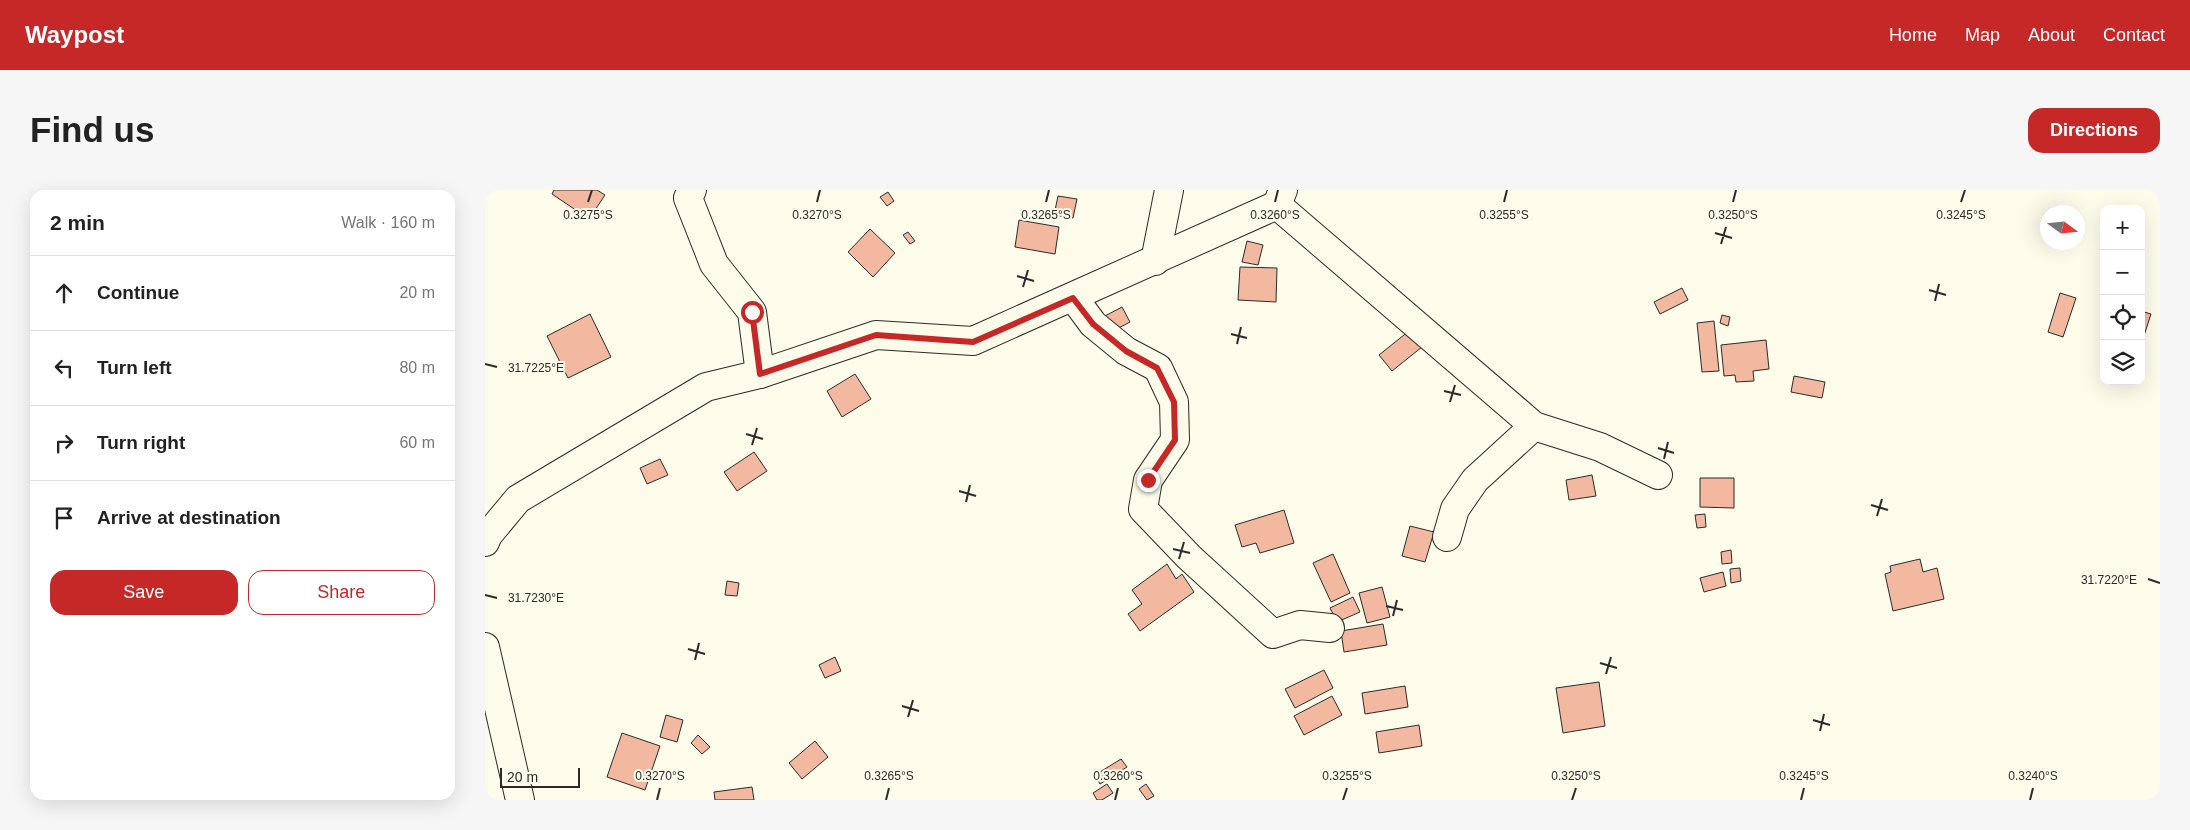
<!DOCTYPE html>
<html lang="en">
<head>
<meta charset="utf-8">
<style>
  :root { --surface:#fff; --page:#f6f6f6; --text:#222; --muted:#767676; --line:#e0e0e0; --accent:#c62828 }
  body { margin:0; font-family:Helvetica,sans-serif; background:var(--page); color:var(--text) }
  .controls { position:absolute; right:15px; top:15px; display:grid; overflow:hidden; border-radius:10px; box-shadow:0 5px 20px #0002 }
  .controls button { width:45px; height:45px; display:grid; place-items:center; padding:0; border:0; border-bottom:1px solid var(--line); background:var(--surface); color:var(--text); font:25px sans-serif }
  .compass { position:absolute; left:1555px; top:15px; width:45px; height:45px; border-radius:50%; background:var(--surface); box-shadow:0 5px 20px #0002; rotate:105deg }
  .scale { position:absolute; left:15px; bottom:12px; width:80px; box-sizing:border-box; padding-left:5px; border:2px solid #2b2b2b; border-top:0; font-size:14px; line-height:18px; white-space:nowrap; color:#2b2b2b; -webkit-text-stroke:4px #fdfbea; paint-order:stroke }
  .stop { position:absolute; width:15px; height:15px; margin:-11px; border:4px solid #c62828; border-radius:50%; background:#fff }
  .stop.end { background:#c62828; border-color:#fff; box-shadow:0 1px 5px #0008 }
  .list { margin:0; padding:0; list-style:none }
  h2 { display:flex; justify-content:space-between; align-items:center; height:65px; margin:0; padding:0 20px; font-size:21px }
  h2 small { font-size:16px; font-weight:400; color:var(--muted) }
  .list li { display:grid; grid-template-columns:32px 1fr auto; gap:15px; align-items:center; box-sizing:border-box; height:75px; padding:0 20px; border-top:1px solid var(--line) }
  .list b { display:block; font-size:19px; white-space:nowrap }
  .list em { font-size:16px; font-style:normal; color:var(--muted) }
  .actions { display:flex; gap:10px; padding:15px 20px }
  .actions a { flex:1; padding:11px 0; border:1px solid var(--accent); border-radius:15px; text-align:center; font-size:18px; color:var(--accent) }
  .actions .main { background:var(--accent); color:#fff }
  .icon { flex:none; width:28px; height:28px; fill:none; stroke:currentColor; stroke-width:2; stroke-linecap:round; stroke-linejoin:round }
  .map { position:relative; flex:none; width:1675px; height:610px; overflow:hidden; border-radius:15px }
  header { display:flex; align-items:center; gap:30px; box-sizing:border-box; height:70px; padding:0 25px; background:var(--accent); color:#fff }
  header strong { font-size:24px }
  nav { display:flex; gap:28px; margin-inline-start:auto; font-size:18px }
  .intro { display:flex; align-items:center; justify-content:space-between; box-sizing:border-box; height:120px; padding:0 30px }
  h1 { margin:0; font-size:35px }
  .button { padding:12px 22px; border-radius:15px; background:var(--accent); color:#fff; font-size:18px; font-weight:700 }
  main { display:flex; gap:30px; padding:0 30px }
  aside { flex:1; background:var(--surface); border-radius:15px; box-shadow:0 5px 20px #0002 }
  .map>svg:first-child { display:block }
  .building { fill:#f2b8a0; stroke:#2b2b2b }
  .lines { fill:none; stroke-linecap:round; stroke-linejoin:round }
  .minor-casing { stroke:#2b2b2b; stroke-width:30 }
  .minor { stroke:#fdfbea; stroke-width:28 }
  .route { stroke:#c62828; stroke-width:6 }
  .ticks { fill:none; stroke:#2b2b2b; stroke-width:2 }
  .ticks-label { font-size:12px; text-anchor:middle; fill:#2b2b2b; stroke:#fdfbea; stroke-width:4; stroke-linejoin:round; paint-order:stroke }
</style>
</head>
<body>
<header>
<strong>Waypost</strong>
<nav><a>Home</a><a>Map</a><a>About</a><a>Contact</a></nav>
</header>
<div class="intro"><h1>Find us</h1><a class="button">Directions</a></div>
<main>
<aside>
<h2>2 min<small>Walk · 160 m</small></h2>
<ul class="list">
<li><svg class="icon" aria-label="ahead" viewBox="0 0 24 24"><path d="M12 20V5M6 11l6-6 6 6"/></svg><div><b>Continue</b></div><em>20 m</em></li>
<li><svg class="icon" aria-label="left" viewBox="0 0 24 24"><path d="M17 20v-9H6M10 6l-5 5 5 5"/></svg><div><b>Turn left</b></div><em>80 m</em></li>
<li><svg class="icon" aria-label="right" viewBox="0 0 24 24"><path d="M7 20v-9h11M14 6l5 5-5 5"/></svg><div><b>Turn right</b></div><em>60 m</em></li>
<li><svg class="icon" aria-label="arrive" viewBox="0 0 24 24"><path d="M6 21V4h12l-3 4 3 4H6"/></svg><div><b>Arrive at destination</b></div></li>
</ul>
<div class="actions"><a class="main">Save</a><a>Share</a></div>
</aside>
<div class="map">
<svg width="1675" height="610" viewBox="0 0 1675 610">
  <rect width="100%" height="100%" fill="#fdfbea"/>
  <!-- building -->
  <g class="building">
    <path d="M69,0H112L120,5L104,29L67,4Z"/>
    <path d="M403,2L409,11L402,16L395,7Z"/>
    <path d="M573,6L592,9L588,28L569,25Z"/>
    <path d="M534,30L574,37L570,64L530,57Z"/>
    <path d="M385,39L410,63L388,87L363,62Z"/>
    <path d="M423,42L430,51L425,54L418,45Z"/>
    <path d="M762,51L778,55L773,75L757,72Z"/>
    <path d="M755,77L792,78L791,112L753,110Z"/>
    <path d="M1197,98L1203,110L1175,124L1169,112Z"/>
    <path d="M1575,103L1591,108L1578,147L1563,142Z"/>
    <path d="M637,117L645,132L626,142L618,127Z"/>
    <path d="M1656,121L1666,124L1656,155Z"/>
    <path d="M105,124L126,167L83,188L62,146Z"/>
    <path d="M1237,125L1245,127L1243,136L1235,133Z"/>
    <path d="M1229,131L1234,181L1217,182L1212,133Z"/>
    <path d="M929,137L942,153L907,181L894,165Z"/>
    <path d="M1281,150L1284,179L1268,181L1269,191L1251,192L1250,185L1239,186L1236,155Z"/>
    <path d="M370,184L386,209L357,227L342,201Z"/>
    <path d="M1309,186L1340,192L1337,208L1306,202Z"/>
    <path d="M269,262L282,281L252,301L239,282Z"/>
    <path d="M175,269L183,285L162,294L155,278Z"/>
    <path d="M1107,285L1111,306L1084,310L1081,290Z"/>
    <path d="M1215,288H1249V318L1215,317Z"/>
    <path d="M799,320L809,353L775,363L771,353L757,357L750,335Z"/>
    <path d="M1220,324L1221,337L1212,338L1210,325Z"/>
    <path d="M925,336L949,342L940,372L917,366Z"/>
    <path d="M1246,360L1247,373L1237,374L1236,362Z"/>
    <path d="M848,364L865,403L846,412L828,373Z"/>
    <path d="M1435,369L1438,382L1452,378L1459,409L1408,421L1400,384L1406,382L1405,376Z"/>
    <path d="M682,374L691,389L697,384L709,402L655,441L643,424L657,414L647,400Z"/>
    <path d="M1255,378L1256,391L1246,393L1245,379Z"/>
    <path d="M1238,382L1241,396L1219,402L1215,388Z"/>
    <path d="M242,391L254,393L252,406L240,405Z"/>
    <path d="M897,397L905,427L882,433L874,403Z"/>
    <path d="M868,407L875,422L852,432L845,418Z"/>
    <path d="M898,434L902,455L859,462L856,441Z"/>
    <path d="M350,467L356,481L340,488L334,475Z"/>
    <path d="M839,480L848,498L810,518L800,499Z"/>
    <path d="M1114,492L1120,536L1078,543L1071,498Z"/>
    <path d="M920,496L923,517L880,524L877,503Z"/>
    <path d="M847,506L857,525L819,545L809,526Z"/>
    <path d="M181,525L198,530L192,552L175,547Z"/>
    <path d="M934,535L937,556L894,563L891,542Z"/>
    <path d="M137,543L175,556L160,600L122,587Z"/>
    <path d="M213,545L225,557L217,564L206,553Z"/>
    <path d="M330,551L343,567L317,589L304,573Z"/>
    <path d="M636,569L642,577L615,594L610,585Z"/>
    <path d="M622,594L628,603L617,610H612L608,603Z"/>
    <path d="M661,594L669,606L662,610L654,599Z"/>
    <path d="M267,597L269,610H230L229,602Z"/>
  </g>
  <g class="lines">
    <defs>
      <g id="minor">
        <path d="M792,15L1049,236L1115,257L1173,285"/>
        <path d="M670,71L684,0"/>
        <path d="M588,107L608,134L641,161L673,178L689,212L690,250L663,290L658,319L704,367L788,444L815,435L845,438"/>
        <path d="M275,184L391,145L488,151L792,15L798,0"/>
        <path d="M962,347L970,319L990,290L1049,236"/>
        <path d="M0,352L3,345L33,309L221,197L275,184L267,122L229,74L203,8L207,0"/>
        <path d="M0,457L35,610"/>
      </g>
    </defs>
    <!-- minor casing -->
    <use href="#minor" class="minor-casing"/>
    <!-- minor -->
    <use href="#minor" class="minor"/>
  </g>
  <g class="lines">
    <!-- route -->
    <path class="route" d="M267,122L275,184L391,145L488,152L588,108L608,134L641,161L672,178L689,212L690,250L663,290"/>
  </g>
  <!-- ticks -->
  <path class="ticks" d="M103,12L107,0M332,12L335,0M561,12L564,0M790,12L793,0M1019,12L1022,0M1248,12L1251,0M1476,12L1480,0M1230,43L1247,48M1236,54L1241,37M532,86L549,91M538,97L543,80M1444,100L1461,105M1450,111L1454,94M746,144L762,148M752,154L756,137M0,174L12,177M959,201L976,205M965,212L970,195M261,244L278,249M267,255L272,238M1173,258L1189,263M1179,269L1183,252M474,301L491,306M481,312L485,295M1386,315L1403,320M1392,326L1397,309M688,359L705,363M694,369L699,352M1663,389L1675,393M0,405L12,408M901,416L918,420M908,426L912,410M203,459L220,464M210,470L214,453M1115,473L1132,478M1121,484L1126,467M417,516L434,521M423,527L428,510M1328,530L1345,535M1335,541L1339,524M172,610L175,598M401,610L404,598M630,610L633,598M858,610L862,598M1087,610L1091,598M1316,610L1319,598M1545,610L1548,598"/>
  <g class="ticks-label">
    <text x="103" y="29">0.3275°S</text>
    <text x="332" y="29">0.3270°S</text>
    <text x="561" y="29">0.3265°S</text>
    <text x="790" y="29">0.3260°S</text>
    <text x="1019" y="29">0.3255°S</text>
    <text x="1248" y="29">0.3250°S</text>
    <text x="1476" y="29">0.3245°S</text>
    <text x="51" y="182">31.7225°E</text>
    <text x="1624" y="394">31.7220°E</text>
    <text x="51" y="412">31.7230°E</text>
    <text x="175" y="590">0.3270°S</text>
    <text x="404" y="590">0.3265°S</text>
    <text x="633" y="590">0.3260°S</text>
    <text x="862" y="590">0.3255°S</text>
    <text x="1091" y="590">0.3250°S</text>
    <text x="1319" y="590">0.3245°S</text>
    <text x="1548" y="590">0.3240°S</text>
  </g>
</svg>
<div class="controls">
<button>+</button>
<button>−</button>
<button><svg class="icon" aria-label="locate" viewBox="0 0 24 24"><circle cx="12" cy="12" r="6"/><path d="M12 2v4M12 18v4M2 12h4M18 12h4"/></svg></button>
<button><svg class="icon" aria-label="layers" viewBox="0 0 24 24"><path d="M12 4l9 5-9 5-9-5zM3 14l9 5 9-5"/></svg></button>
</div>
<svg class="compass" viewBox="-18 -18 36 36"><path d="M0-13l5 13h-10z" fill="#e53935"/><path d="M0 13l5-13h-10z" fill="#767676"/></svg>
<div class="scale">20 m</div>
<div class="stop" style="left:267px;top:122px"></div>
<div class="stop end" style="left:663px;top:290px"></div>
</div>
</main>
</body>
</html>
